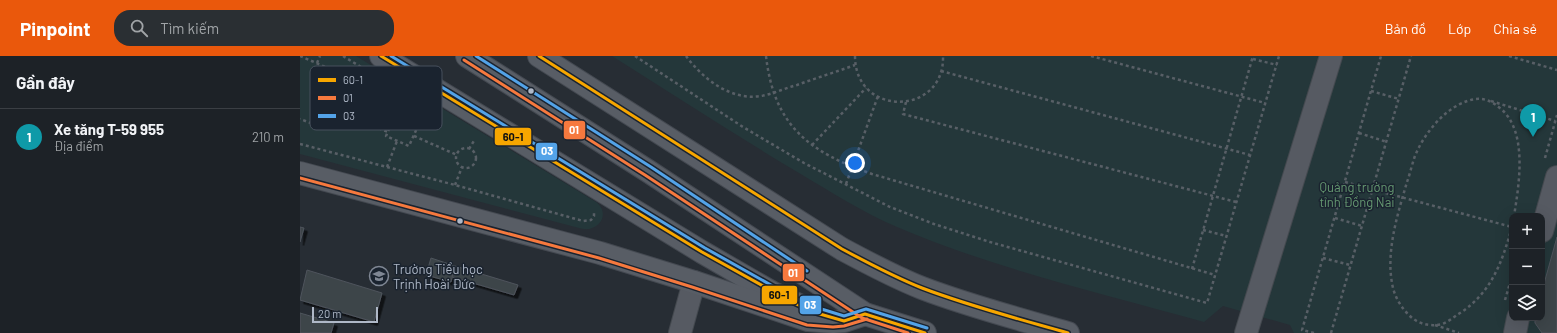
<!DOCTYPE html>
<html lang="vi">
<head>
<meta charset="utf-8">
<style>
  :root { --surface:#1d2227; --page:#2a2f33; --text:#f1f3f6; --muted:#a0a4a7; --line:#3b3f44; --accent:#ea580c }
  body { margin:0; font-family:Barlow,sans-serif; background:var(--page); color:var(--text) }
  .controls { position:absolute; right:12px; bottom:12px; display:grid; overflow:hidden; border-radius:8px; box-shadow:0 4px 16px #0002 }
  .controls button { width:36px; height:36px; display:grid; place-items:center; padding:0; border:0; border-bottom:1px solid var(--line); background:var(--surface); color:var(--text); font:20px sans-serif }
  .scale { position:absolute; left:12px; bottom:10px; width:66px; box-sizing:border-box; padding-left:4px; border:2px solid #afb8c7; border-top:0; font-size:11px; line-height:14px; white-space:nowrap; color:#afb8c7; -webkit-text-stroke:3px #1a232f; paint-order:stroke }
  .you { position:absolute; left:555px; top:107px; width:14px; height:14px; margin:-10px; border:3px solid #fff; border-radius:50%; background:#1a73e8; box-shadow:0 0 0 6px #1a73e833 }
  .badge { display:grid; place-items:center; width:26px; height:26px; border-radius:50%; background:var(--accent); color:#fff; font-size:13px; font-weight:700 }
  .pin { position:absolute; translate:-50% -33px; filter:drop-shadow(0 1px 2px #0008) }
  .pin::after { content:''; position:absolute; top:21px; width:14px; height:12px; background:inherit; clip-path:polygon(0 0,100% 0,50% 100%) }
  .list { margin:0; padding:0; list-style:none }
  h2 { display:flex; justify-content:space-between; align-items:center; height:52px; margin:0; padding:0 16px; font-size:17px }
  h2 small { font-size:13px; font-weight:400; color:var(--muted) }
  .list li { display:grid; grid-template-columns:26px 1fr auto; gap:12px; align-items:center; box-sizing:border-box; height:56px; padding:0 16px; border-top:1px solid var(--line) }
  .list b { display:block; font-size:15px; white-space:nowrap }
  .list p { margin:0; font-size:13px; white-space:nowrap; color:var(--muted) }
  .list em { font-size:13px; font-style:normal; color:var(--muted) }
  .icon { flex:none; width:22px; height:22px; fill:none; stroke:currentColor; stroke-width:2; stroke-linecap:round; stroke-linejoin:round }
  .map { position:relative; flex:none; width:1257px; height:277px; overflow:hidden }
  header { display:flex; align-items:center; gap:24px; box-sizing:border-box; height:56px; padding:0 20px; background:var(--accent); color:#fff }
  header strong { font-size:19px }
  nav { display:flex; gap:22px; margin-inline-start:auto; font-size:14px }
  .search { width:280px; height:36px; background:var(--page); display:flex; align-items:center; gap:10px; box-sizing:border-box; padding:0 14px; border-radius:16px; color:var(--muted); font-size:15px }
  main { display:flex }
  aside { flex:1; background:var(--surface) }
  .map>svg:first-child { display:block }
  .green { fill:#24373a; fill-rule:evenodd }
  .building { fill:#3e444a; stroke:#4e545c; filter:url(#shadow) }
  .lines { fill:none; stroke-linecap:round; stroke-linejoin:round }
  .minor-casing { stroke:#44494f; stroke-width:24 }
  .major-casing { stroke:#444951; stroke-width:24 }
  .path { stroke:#585f66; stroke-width:2.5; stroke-dasharray:3 3; stroke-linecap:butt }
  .minor { stroke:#565a62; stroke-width:22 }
  .major { stroke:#585d65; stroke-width:22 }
  .bus-1-casing { stroke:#1a232f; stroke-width:6 }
  .bus-2-casing { stroke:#1a232f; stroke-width:6 }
  .bus-3-casing { stroke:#1a232f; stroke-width:6 }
  .bus-1 { stroke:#f7a600; stroke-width:3 }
  .bus-2 { stroke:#f6793e; stroke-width:3 }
  .bus-3 { stroke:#53a3e8; stroke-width:3 }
  .bus-dot { fill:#afb8c7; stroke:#1a232f; stroke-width:1.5 }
  .labels { text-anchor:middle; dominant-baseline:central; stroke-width:3; stroke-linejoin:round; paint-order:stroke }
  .park-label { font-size:13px; fill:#659871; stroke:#1a232f }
  .poi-label { font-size:13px; fill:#afb8c7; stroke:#1a232f; text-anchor:start }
  .key { fill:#1a232f; stroke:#47505d; stroke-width:1 }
  .key-label { font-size:11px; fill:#afb8c7 }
  .line-badge { stroke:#1a232f; stroke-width:1.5 }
  .badge-label { font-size:11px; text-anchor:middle; font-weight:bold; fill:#fff }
  .pale-badge-label { font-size:11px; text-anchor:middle; font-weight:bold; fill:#111 }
</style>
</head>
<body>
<header>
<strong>Pinpoint</strong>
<div class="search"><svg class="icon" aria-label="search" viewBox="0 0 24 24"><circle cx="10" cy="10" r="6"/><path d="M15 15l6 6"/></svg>Tìm kiếm</div>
<nav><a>Bản đồ</a><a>Lớp</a><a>Chia sẻ</a></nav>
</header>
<main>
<aside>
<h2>Gần đây<small></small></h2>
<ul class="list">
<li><span class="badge" style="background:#0f9aa8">1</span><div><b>Xe tăng T-59 955</b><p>Địa điểm</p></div><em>210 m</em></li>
</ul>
</aside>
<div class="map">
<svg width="1257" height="277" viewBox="0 0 1257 277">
  <defs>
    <filter id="shadow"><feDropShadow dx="3.5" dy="3.5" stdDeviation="0" flood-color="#0009"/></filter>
  </defs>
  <rect width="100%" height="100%" fill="#272d34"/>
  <!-- green -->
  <g class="green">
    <path d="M0,0H56L296,146C307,154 304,168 292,172C288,174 283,173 279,172L0,98Z"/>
    <path d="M312,0H1257V277H994L990,269L923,250L904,266C801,237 695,213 597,171C562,156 531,136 499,117C435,79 374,39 312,0ZM1212,160H1242V262H1212Z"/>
  </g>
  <!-- building -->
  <g class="building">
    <path d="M0,171L4,172L0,186Z"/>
    <path d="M1257,181V277H1242L1235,267V262H1242V235Z"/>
    <path d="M131,202L155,210L151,226L126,219Z"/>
    <path d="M155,210L218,229L214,239L152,221Z"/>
    <path d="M7,214L82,237L74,266L0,244Z"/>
    <path d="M0,257L34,267L31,277H0Z"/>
  </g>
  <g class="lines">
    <defs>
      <g id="minor">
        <path d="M1242,175L1257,121"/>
        <path d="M380,277L394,226"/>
        <path d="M946,277L1031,0"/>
        <path d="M1215,277L1218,262"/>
      </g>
      <g id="major">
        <path d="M81,0L402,196L473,237L501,250"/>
        <path d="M167,0L348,115L565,258L625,277"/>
        <path d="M239,0L542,193C568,207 594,221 622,232C669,250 719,263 768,277"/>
        <path d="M0,117L300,197L394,226L508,264L533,266L544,265L565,258"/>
      </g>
    </defs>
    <!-- minor casing -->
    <use href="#minor" class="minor-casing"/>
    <!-- major casing -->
    <use href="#major" class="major-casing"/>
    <!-- path -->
    <g class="path">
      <path d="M0,0L37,16L16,69L0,63"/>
      <path d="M43,0L61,11"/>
      <path d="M335,0L443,71L504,107L590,151L634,168L690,186L907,247L979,0"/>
      <path d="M386,0C403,23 431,45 461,40C473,38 485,32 497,29C516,22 536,16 555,9"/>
      <path d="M466,0C474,70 509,96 572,118L915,219"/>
      <path d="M555,0C555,62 645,60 643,0"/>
      <path d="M791,0L965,47"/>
      <path d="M1209,0L1257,14"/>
      <path d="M953,3L977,9"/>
      <path d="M17,7L20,0"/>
      <path d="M641,15L950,99"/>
      <path d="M1071,35L1099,43"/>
      <path d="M28,38L92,66"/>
      <path d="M1191,45L1255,65"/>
      <path d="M606,46L603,58L936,146"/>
      <path d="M23,50L88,76"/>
      <path d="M95,59L118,70L109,90L86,80Z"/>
      <path d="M106,64L115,47"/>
      <path d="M1059,77L1087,86"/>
      <path d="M114,80L157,99"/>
      <path d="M0,88L155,129L283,165L291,164L294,160V155"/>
      <path d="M512,89L566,32"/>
      <circle cx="166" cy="102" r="10"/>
      <path d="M169,93L175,83"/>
      <path d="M1245,102L1257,59"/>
      <path d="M87,111L97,85"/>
      <path d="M1045,126L1212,171"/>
      <path d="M546,128L578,40"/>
      <path d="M155,129L162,111"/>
      <path d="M1035,162L1062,170"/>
      <path d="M1212,171C1202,206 1192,236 1160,257C1154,261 1148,266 1142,268C1130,271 1119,268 1111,261C1101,252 1094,240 1092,227C1086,194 1098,157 1107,126C1110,118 1112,108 1115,100C1123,80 1140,58 1160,48C1177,40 1187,41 1201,53C1228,76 1219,129 1214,160"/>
      <path d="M903,174L926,180"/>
      <path d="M1023,202L1050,209"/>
      <path d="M892,213L953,0"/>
      <path d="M1205,244L1212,220"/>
      <path d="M1135,269L1159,277"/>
      <path d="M1014,277L1002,274L1081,0"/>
      <path d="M1031,277L1111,0"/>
    </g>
    <!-- minor -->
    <use href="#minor" class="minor"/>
    <!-- major -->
    <use href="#major" class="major"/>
    <defs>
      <g id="bus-1">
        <path d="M81,0L402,196L492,246L513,256L544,265L565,258L625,277"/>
        <path d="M239,0L542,193C568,207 594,221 622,232C669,250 719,263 768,277"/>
      </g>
      <g id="bus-2">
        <path d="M164,4L345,119L562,262L608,277"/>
        <path d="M0,122L299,202L392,231L507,269L533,271L544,270L567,263"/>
      </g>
      <g id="bus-3">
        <path d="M91,0L405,192L494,242L515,251L544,260L566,253L627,272"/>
        <path d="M176,0L351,111L507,215"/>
      </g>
    </defs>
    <!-- bus-1 casing -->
    <use href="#bus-1" class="bus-1-casing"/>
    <!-- bus-2 casing -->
    <use href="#bus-2" class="bus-2-casing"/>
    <!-- bus-3 casing -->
    <use href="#bus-3" class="bus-3-casing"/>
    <!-- bus-1 -->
    <use href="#bus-1" class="bus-1"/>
    <!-- bus-2 -->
    <use href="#bus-2" class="bus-2"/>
    <!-- bus-3 -->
    <use href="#bus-3" class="bus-3"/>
  </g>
  <!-- icons -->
  <defs>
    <symbol id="school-ring" viewBox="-11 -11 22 22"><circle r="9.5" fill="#1a232f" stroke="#7f8794" stroke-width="1.5"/><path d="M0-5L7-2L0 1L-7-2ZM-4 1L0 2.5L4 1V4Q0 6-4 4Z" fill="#7f8794"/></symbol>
  </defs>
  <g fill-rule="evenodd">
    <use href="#school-ring" x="68" y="209" width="22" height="22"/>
  </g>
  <!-- markers -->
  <g class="bus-dot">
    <circle cx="231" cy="35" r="3.5"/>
    <circle cx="160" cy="165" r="3.5"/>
  </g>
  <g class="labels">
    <!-- park labels -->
    <g class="park-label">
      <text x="1057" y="131">Quảng trường<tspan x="1057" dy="15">tỉnh Đồng Nai</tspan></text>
    </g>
    <!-- poi labels -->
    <g class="poi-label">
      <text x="93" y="213">Trường Tiểu học<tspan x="93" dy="15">Trịnh Hoài Đức</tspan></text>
    </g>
  </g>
  <!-- legend -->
  <rect x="10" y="10" width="132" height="64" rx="6" class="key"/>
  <rect x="18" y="22" width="18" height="4" fill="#f7a600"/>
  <rect x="18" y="40" width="18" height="4" fill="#f6793e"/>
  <rect x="18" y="58" width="18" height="4" fill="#53a3e8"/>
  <g class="key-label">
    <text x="43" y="28">60-1</text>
    <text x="43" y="46">01</text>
    <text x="43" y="64">03</text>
  </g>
  <g class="line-badge">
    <rect x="263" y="64" width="23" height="20" rx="4" fill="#f6793e"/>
    <rect x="194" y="71" width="38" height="19" rx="4" fill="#f7a600"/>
    <rect x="235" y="86" width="23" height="19" rx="4" fill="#53a3e8"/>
    <rect x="482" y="207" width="23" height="19" rx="4" fill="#f6793e"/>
    <rect x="461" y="229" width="37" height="20" rx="4" fill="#f7a600"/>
    <rect x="499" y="239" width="23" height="20" rx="4" fill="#53a3e8"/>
  </g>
  <g class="badge-label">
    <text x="274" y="78">01</text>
    <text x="247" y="99">03</text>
    <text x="493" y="221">01</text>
    <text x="510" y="253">03</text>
  </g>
  <g class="pale-badge-label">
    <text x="213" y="85">60-1</text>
    <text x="479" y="243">60-1</text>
  </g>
</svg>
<div class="controls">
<button>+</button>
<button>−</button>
<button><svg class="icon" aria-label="layers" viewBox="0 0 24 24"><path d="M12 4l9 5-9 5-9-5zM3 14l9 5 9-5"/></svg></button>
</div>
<div class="scale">20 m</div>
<div class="you"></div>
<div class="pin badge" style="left:1233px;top:81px;background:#0f9aa8">1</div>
</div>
</main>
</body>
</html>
